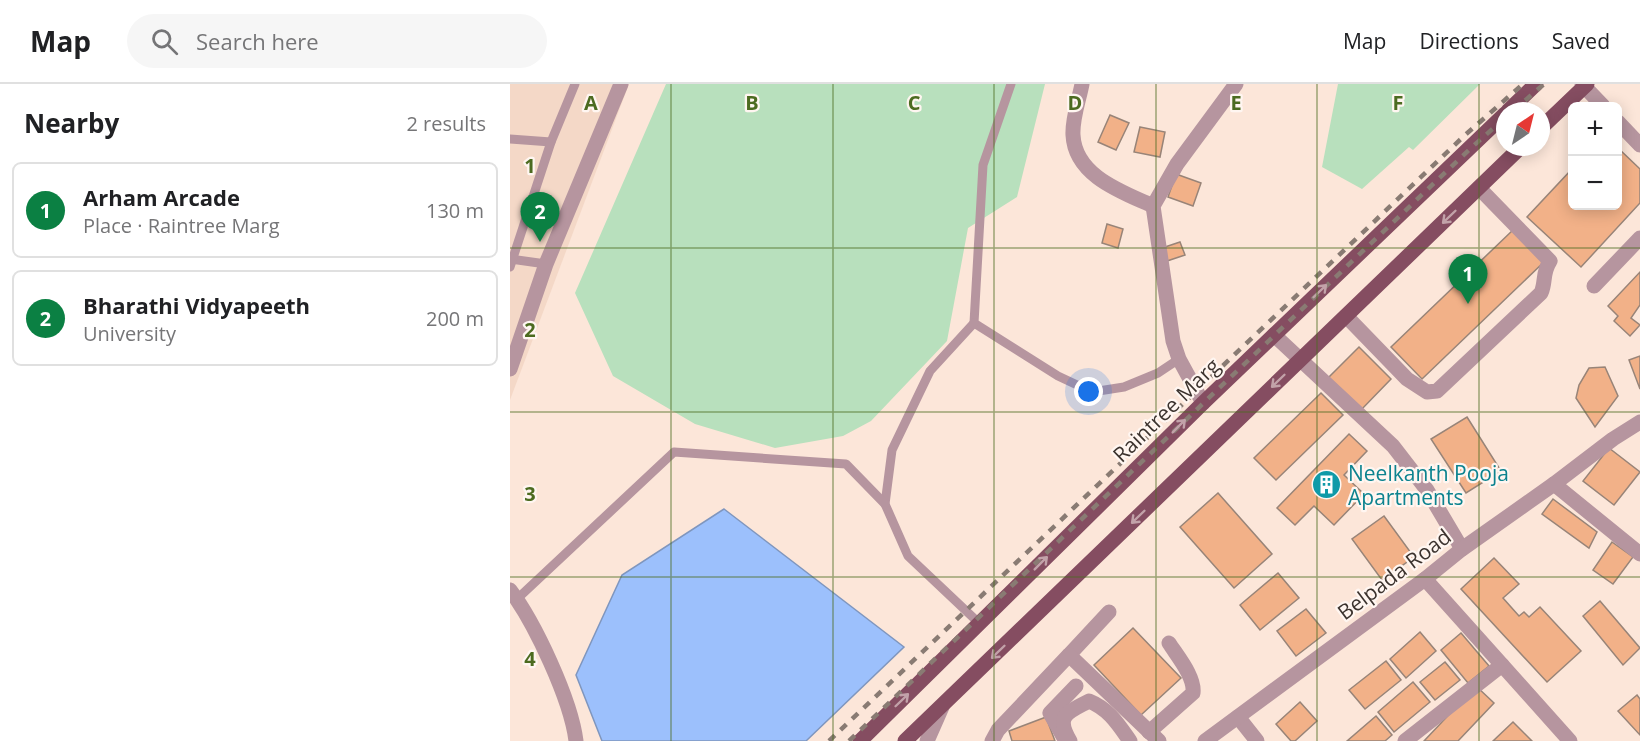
<!DOCTYPE html>
<html lang="en">
<head>
<meta charset="utf-8">
<style>
  :root { --surface:#fff; --page:#f6f6f6; --text:#202124; --muted:#757577; --line:#e0e0e0; --accent:#0b8043 }
  body { margin:0; font-family:"Open Sans",sans-serif; background:var(--page); color:var(--text) }
  .controls { position:absolute; right:18px; top:18px; display:grid; overflow:hidden; border-radius:9px; box-shadow:0 3px 15px #0003 }
  .controls button { width:54px; height:54px; display:grid; place-items:center; padding:0; border:0; border-bottom:2px solid var(--line); background:var(--surface); color:var(--text); font:30px sans-serif }
  .compass { position:absolute; left:986px; top:18px; width:54px; height:54px; border-radius:50%; background:var(--surface); box-shadow:0 3px 15px #0003; rotate:35deg }
  .you { position:absolute; left:579px; top:308px; width:21px; height:21px; margin:-15px; border:4px solid #fff; border-radius:50%; background:#1a73e8; box-shadow:0 0 0 9px #1a73e833 }
  .badge { display:grid; place-items:center; width:39px; height:39px; border-radius:50%; background:var(--accent); color:#fff; font-size:20px; font-weight:700 }
  .pin { position:absolute; translate:-50% -50px; filter:drop-shadow(0 2px 3px #0008) }
  .pin::after { content:''; position:absolute; top:32px; width:21px; height:18px; background:inherit; clip-path:polygon(0 0,100% 0,50% 100%) }
  .list { margin:0; padding:0; list-style:none }
  h2 { display:flex; justify-content:space-between; align-items:center; height:78px; margin:0; padding:0 24px; font-size:26px }
  h2 small { font-size:20px; font-weight:400; color:var(--muted) }
  .list li { display:grid; grid-template-columns:39px 1fr auto; gap:18px; align-items:center; box-sizing:border-box; height:96px; margin:0 12px 12px; padding:0 12px; border:2px solid var(--line); border-radius:9px }
  .list b { display:block; font-size:22px; white-space:nowrap }
  .list p { margin:0; font-size:20px; white-space:nowrap; color:var(--muted) }
  .list em { font-size:20px; font-style:normal; color:var(--muted) }
  .icon { flex:none; width:33px; height:33px; fill:none; stroke:currentColor; stroke-width:2; stroke-linecap:round; stroke-linejoin:round }
  .map { position:relative; flex:none; width:1130px; height:657px; overflow:hidden }
  header { display:flex; align-items:center; gap:36px; box-sizing:border-box; height:84px; padding:0 30px; background:var(--surface); border-bottom:2px solid var(--line) }
  header strong { font-size:28px }
  nav { display:flex; gap:33px; margin-inline-start:auto; font-size:21px }
  .search { width:420px; height:54px; background:var(--page); display:flex; align-items:center; gap:15px; box-sizing:border-box; padding:0 21px; border-radius:33px; color:var(--muted); font-size:22px }
  main { display:flex }
  aside { flex:1; background:var(--surface) }
  .map>svg:first-child { display:block }
  .built { fill:#f4d8c7 }
  .green { fill:#b8e0bd }
  .water { fill:#9cc0fc; stroke:#7f96be; stroke-width:1.5 }
  .building { fill:#f2b188; stroke:#988478; stroke-width:1.5 }
  .lines { fill:none; stroke-linecap:round; stroke-linejoin:round }
  .service { stroke:#b6959f; stroke-width:9 }
  .minor { stroke:#b6959f; stroke-width:15 }
  .tertiary { stroke:#b6959f; stroke-width:15 }
  .primary { stroke:#854d61; stroke-width:15 }
  .rail { stroke:#897b73; stroke-width:4.5; stroke-dasharray:8 8; stroke-linecap:butt }
  .oneway { stroke:#c2a2a9 }
  .grid { fill:none; stroke:#4c6b20; stroke-width:1.5; stroke-opacity:0.55 }
  .labels { text-anchor:middle; dominant-baseline:central; stroke-width:4.5; stroke-linejoin:round; paint-order:stroke }
  .street-label { font-size:21px; fill:#3c332e; stroke:#fff6f1 }
  .culture-label { font-size:21px; fill:#0d838f; stroke:#fff6f1; text-anchor:start }
  .grid-label { font-size:20px; text-anchor:middle; font-weight:bold; fill:#4c6b20; stroke:#fff6f1; stroke-width:4.5; stroke-linejoin:round; paint-order:stroke }
</style>
</head>
<body>
<header>
<strong>Map</strong>
<div class="search"><svg class="icon" aria-label="search" viewBox="0 0 24 24"><circle cx="10" cy="10" r="6"/><path d="M15 15l6 6"/></svg>Search here</div>
<nav><a>Map</a><a>Directions</a><a>Saved</a></nav>
</header>
<main>
<aside>
<h2>Nearby<small>2 results</small></h2>
<ul class="list">
<li><span class="badge">1</span><div><b>Arham Arcade</b><p>Place · Raintree Marg</p></div><em>130 m</em></li>
<li><span class="badge">2</span><div><b>Bharathi Vidyapeeth</b><p>University</p></div><em>200 m</em></li>
</ul>
</aside>
<div class="map">
<svg width="1130" height="657" viewBox="0 0 1130 657">
  <rect width="100%" height="100%" fill="#fce6d9"/>
  <!-- built -->
  <path class="built" d="M0,0H119L0,316Z"/>
  <!-- green -->
  <g class="green">
    <path d="M156,0H535L507,113L458,144L437,257L361,337L333,352L265,364L185,340L103,292L65,209Z"/>
    <path d="M828,0H970L903,66L899,63L852,105L812,83Z"/>
  </g>
  <!-- water -->
  <path class="water" d="M214,425L394,563L296,657H92L66,591L112,491Z"/>
  <!-- building -->
  <g class="building">
    <path d="M600,31L619,39L606,66L588,58Z"/>
    <path d="M630,43L655,48L650,73L624,68Z"/>
    <path d="M1108,64L1130,85V119L1071,183L1017,133L1062,85V122H1108Z"/>
    <path d="M666,90L691,99L683,122L658,113Z"/>
    <path d="M597,140L613,145L608,164L592,159Z"/>
    <path d="M1004,145L1035,177L912,295L881,263Z"/>
    <path d="M670,158L675,171L657,177L652,164Z"/>
    <path d="M1130,188V221L1121,234L1130,241L1120,252L1104,237L1108,232L1098,222Z"/>
    <path d="M849,263L881,295L851,326L818,294Z"/>
    <path d="M1130,272V305L1119,276Z"/>
    <path d="M1095,283L1108,312L1085,343L1066,314L1069,301L1079,284Z"/>
    <path d="M811,309L833,331L766,396L744,374Z"/>
    <path d="M957,333L991,387L956,409L921,355Z"/>
    <path d="M839,350L857,367L834,391L854,410L824,441L804,422L785,441L767,424Z"/>
    <path d="M1099,364L1130,388L1104,421L1073,397Z"/>
    <path d="M708,409L762,470L724,504L670,443Z"/>
    <path d="M1043,415L1087,448L1079,464L1032,430Z"/>
    <path d="M874,432L904,473L872,496L842,455Z"/>
    <path d="M1102,458L1123,473L1103,500L1083,486Z"/>
    <path d="M984,474L1009,500L993,514L1009,532L1014,528L1019,533L1030,523L1071,567L1037,598L951,505Z"/>
    <path d="M768,489L789,514L750,546L730,521Z"/>
    <path d="M1090,517L1130,564L1113,581L1073,532Z"/>
    <path d="M796,525L816,549L786,572L767,547Z"/>
    <path d="M623,544L671,594L631,631L584,581Z"/>
    <path d="M910,548L926,567L896,594L880,575Z"/>
    <path d="M951,549L979,582L958,599L931,566Z"/>
    <path d="M876,577L891,596L855,625L839,606Z"/>
    <path d="M935,578L950,596L925,616L910,598Z"/>
    <path d="M903,598L920,618L884,648L868,628Z"/>
    <path d="M966,602L984,619L948,657H914Z"/>
    <path d="M1127,611L1130,615V651L1108,627Z"/>
    <path d="M790,618L807,637L785,657H781L766,640Z"/>
    <path d="M866,632L882,651L875,657H837Z"/>
    <path d="M536,633L545,657H502L499,647Z"/>
    <path d="M1003,638L1022,657H983Z"/>
  </g>
  <g class="lines">
    <!-- service -->
    <g class="service">
      <path d="M501,0L473,81L464,239L548,292L582,308L614,303L648,289L669,275"/>
      <path d="M0,55L41,58"/>
      <path d="M0,175L36,180"/>
      <path d="M0,183L41,58L65,0"/>
      <path d="M464,239L420,287L382,366L375,420L398,472L470,540"/>
      <path d="M7,515L164,368L336,380L375,420"/>
    </g>
    <!-- minor -->
    <g class="minor">
      <path d="M572,0C569,16 562,35 563,51C565,92 612,108 643,122"/>
      <path d="M1072,0L1093,22"/>
      <path d="M1108,38L1130,61"/>
      <path d="M1084,202L1130,154"/>
      <path d="M836,232L897,295L917,308L927,307L1031,209C1036,198 1032,189 1040,177L969,104"/>
      <path d="M764,251L883,362L917,406L952,465"/>
      <path d="M0,285L36,180L111,0"/>
      <path d="M693,319L669,275L663,257L643,122L667,80L726,0"/>
      <path d="M1044,400L1130,470"/>
      <path d="M915,495L1060,657"/>
      <path d="M0,506C25,539 61,616 66,657"/>
      <path d="M559,571L599,528"/>
      <path d="M728,633L747,657"/>
      <path d="M639,648L683,609C685,593 668,573 659,559"/>
      <path d="M553,652L540,629L566,602"/>
      <path d="M482,657L488,646L559,571L649,657"/>
      <path d="M560,657C545,631 557,629 579,617C599,625 608,640 620,657"/>
      <path d="M895,657L992,581"/>
    </g>
    <!-- tertiary -->
    <g class="tertiary">
      <path d="M417,657L432,623"/>
      <path d="M695,657L915,495L952,465L1044,400L1103,355L1130,338"/>
    </g>
    <!-- primary -->
    <g class="primary">
      <path d="M998,27L1026,0"/>
      <path d="M1031,44L1077,0"/>
      <path d="M350,657L693,319L995,30"/>
      <path d="M395,657L1011,63"/>
    </g>
    <!-- rail -->
    <g class="rail">
      <path d="M1003,27L1034,0"/>
      <path d="M319,657L954,52L1013,0"/>
      <path d="M339,657L962,63L995,34"/>
    </g>
  </g>
  <!-- one-way arrows -->
  <defs><path id="oneway-shaft" d="M-6 0H5M1.5-3L5.5 0L1.5 3" fill="none" stroke-width="1.6" stroke-linecap="round" stroke-linejoin="round" transform="scale(1.5)"/></defs>
  <g class="oneway">
    <use href="#oneway-shaft" transform="translate(939 133) rotate(136)"/>
    <use href="#oneway-shaft" transform="translate(810 207) rotate(-44)"/>
    <use href="#oneway-shaft" transform="translate(768 297) rotate(136)"/>
    <use href="#oneway-shaft" transform="translate(669 342) rotate(-45)"/>
    <use href="#oneway-shaft" transform="translate(628 433) rotate(136)"/>
    <use href="#oneway-shaft" transform="translate(531 479) rotate(-45)"/>
    <use href="#oneway-shaft" transform="translate(488 568) rotate(136)"/>
    <use href="#oneway-shaft" transform="translate(392 616) rotate(-44)"/>
  </g>
  <!-- grid -->
  <path class="grid" d="M161,0V657M323,0V657M484,0V657M646,0V657M807,0V657M969,0V657M0,164H1130M0,328H1130M0,493H1130"/>
  <!-- icons -->
  <defs>
    <symbol id="building-disc" viewBox="-11 -11 22 22"><circle r="9.5" fill="#0f9aa8" stroke="#fff6f1"/><path d="M-4-6H4V6H1V3H-1V6H-4ZM-2.5-4.3h1.7v1.8h-1.7ZM.8-4.3h1.7v1.8H.8ZM-2.5-1h1.7V.8h-1.7ZM.8-1h1.7V.8H.8Z" fill="#fff"/></symbol>
  </defs>
  <g fill-rule="evenodd">
    <use href="#building-disc" x="800" y="384" width="33" height="33"/>
  </g>
  <g class="labels">
    <!-- street labels -->
    <g class="street-label">
      <text transform="translate(656 326) rotate(-44)">Raintree Marg</text>
      <text transform="translate(884 490) rotate(-37)">Belpada Road</text>
    </g>
    <!-- culture labels -->
    <g class="culture-label">
      <text x="838" y="389">Neelkanth Pooja<tspan x="838" dy="24">Apartments</tspan></text>
    </g>
  </g>
  <g class="grid-label">
    <text x="81" y="26">A</text>
    <text x="242" y="26">B</text>
    <text x="404" y="26">C</text>
    <text x="565" y="26">D</text>
    <text x="726" y="26">E</text>
    <text x="888" y="26">F</text>
    <text x="20" y="89">1</text>
    <text x="20" y="253">2</text>
    <text x="20" y="417">3</text>
    <text x="20" y="582">4</text>
  </g>
</svg>
<div class="controls">
<button>+</button>
<button>−</button>
</div>
<svg class="compass" viewBox="-18 -18 36 36"><path d="M0-13l5 13h-10z" fill="#e53935"/><path d="M0 13l5-13h-10z" fill="#757577"/></svg>
<div class="you"></div>
<div class="pin badge" style="left:958px;top:220px">1</div>
<div class="pin badge" style="left:30px;top:158px">2</div>
</div>
</main>
</body>
</html>
